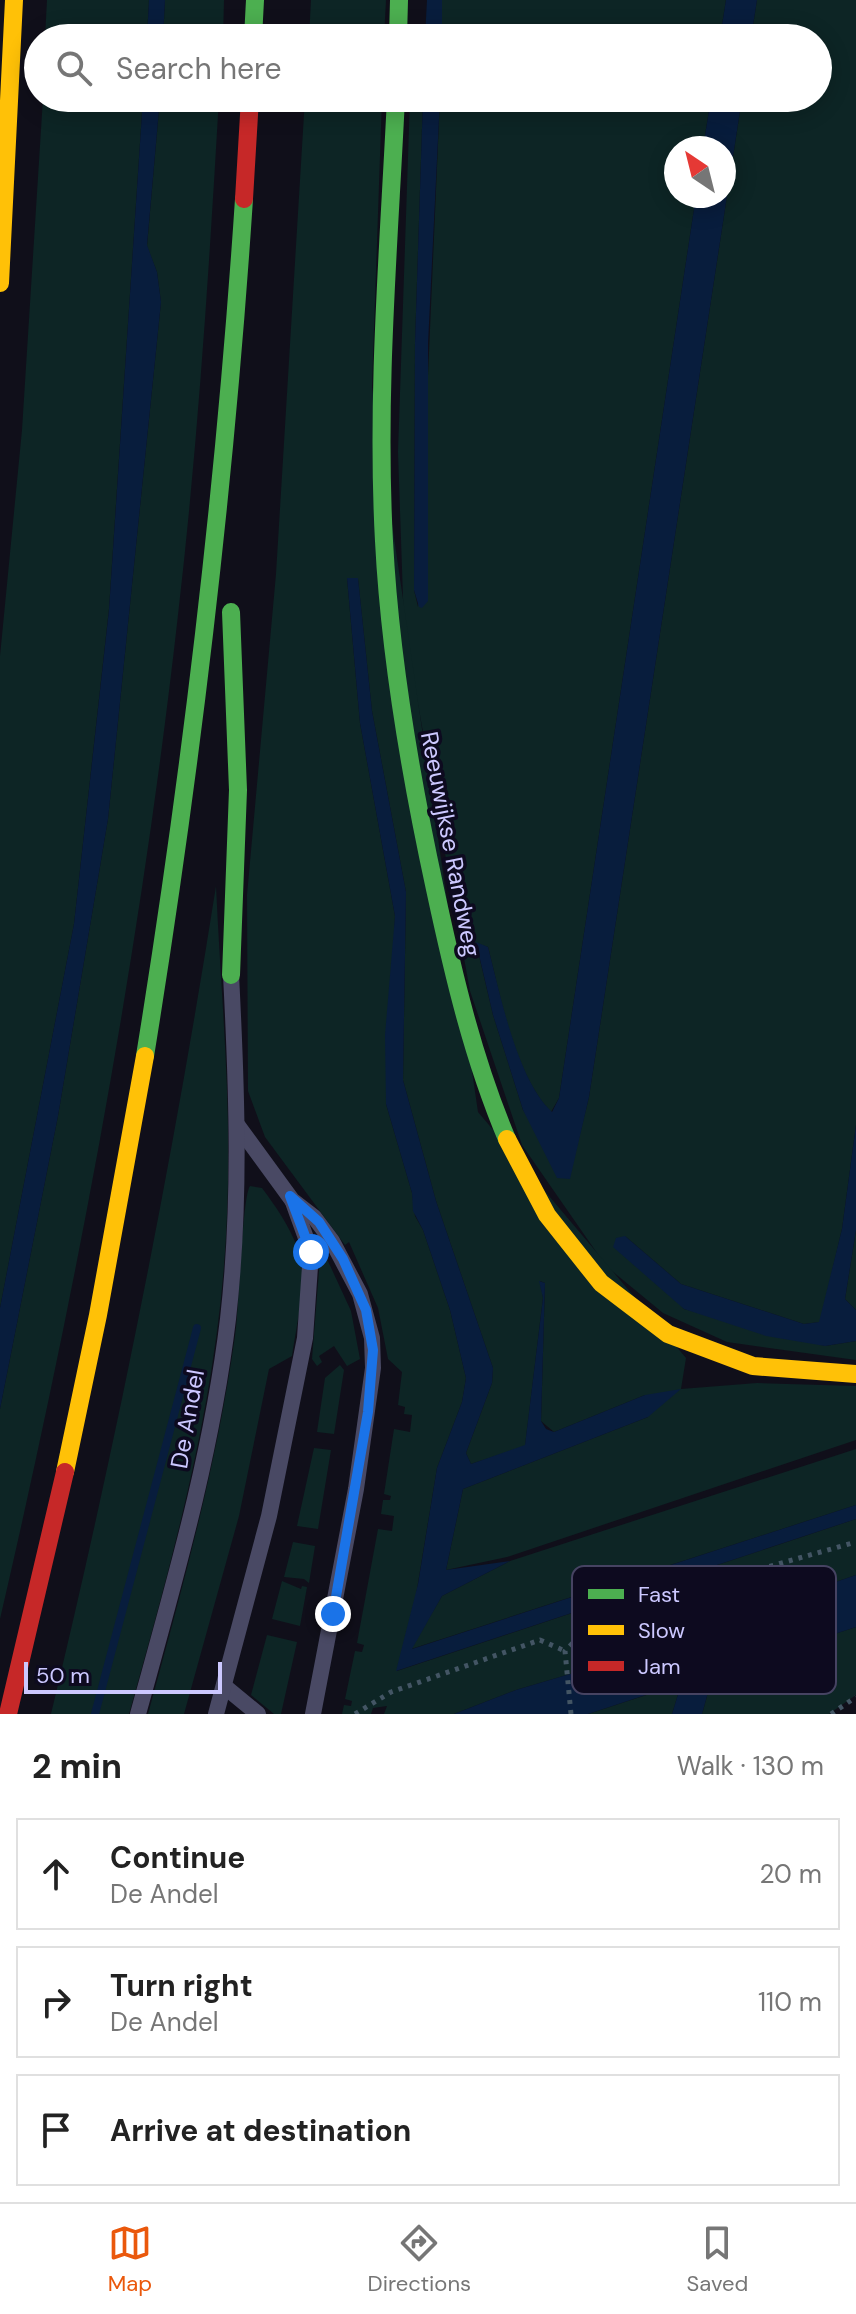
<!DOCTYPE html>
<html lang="en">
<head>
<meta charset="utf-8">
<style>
  :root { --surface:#fff; --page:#f2f2f2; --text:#222; --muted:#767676; --line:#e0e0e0; --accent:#ea580c }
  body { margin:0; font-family:"DM Sans",sans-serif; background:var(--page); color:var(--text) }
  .compass { position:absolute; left:664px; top:136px; width:72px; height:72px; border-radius:50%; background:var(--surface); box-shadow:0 4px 20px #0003; rotate:325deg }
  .scale { position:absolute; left:24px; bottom:20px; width:198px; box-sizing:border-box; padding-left:8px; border:4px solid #ccc8ff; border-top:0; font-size:22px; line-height:28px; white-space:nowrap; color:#ccc8ff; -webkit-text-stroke:6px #0d0a1f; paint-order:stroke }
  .stop { position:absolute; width:24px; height:24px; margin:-18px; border:6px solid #1a73e8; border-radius:50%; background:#fff }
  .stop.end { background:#1a73e8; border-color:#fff; box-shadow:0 2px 8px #0008 }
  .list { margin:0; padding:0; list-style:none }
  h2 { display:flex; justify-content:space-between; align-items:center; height:104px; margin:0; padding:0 32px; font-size:34px }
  h2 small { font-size:26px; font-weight:400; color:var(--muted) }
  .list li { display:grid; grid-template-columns:52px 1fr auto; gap:24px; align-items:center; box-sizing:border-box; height:112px; margin:0 16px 16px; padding:0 16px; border:2px solid var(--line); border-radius:0px }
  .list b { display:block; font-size:30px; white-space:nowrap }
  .list p { margin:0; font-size:26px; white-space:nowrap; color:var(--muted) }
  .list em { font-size:26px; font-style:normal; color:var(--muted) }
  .icon { flex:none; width:44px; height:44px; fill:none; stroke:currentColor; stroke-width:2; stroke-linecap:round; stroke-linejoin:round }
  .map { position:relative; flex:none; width:856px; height:1714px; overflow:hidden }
  .search { position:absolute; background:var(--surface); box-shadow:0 4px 20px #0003; left:24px; right:24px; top:24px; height:88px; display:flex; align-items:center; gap:20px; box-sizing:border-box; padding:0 28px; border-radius:44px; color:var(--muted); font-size:30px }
  .sheet { height:488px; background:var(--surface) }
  nav { display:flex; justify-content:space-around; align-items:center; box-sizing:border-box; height:112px; border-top:2px solid var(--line); background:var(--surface); font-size:22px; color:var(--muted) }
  nav a { display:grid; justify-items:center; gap:4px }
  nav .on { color:var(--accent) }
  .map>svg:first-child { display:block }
  .green { fill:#0d2525 }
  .water { fill:#081d3d }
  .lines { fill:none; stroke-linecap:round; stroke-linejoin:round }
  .stream { stroke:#081d3d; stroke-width:8 }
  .path { stroke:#435564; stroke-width:5; stroke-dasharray:4 6; stroke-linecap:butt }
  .lane { stroke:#494964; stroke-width:16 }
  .fast { stroke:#4caf50; stroke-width:18 }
  .slow { stroke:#ffc107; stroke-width:18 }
  .jam { stroke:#c62828; stroke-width:18 }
  .route { stroke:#1a73e8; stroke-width:10 }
  .labels { text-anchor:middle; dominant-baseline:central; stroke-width:7; stroke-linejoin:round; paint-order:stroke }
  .street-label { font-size:24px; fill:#ccc8ff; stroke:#0d0a1f }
  .key { fill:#0d0a1f; stroke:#464362; stroke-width:2 }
  .key-label { font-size:22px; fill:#ccc8ff }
</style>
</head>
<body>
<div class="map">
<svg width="856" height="1714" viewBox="0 0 856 1714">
  <rect width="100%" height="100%" fill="#100f1a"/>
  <!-- green -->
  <g class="green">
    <path d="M47,0H149L147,38H45Z"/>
    <path d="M165,0H224L223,38H163Z"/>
    <path d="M311,0H386L384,38H309Z"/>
    <path d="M442,0H726L720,38H442Z"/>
    <path d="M757,0H856V1125L842,1229L820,1322L804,1324L681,1284L625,1236L684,1309L825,1346L856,1341V1360L727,1342L663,1313L606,1266L522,1145L470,991L404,627L398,452L410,98H423L415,343L414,590L418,607L440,98H711L703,148H676V196H696L559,1098L551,1112C514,1073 501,998 488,947L476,943L493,1015L523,1110L569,1179L589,1097L742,98H818V38H751Z"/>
    <path d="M43,98H143L109,609L74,924L0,1308V656L22,430Z"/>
    <path d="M160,98H219C209,270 198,443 178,615C140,953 77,1287 0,1619V1409L58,1116L108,819L161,302L157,272L147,246Z"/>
    <path d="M305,98H382L372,387L478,1112L686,1358L681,1389L757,1383L856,1386V1440L507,1557L446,1570L463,1489L648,1417L645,1395L554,1432L541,1421L545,1283L540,1281L543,1298L525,1446L471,1464L466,1453L492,1383L493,1368L436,1201L403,1080L406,892L372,711L358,579L347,578L360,723L395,916L386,1104L412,1193L415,1216L423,1230L450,1310L466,1378L462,1402L437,1468L415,1601L397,1671L856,1519V1575L728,1619L678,1642L516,1690L454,1714H384L387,1706L373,1708L371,1714H342L344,1705L351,1706L352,1701L345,1699L355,1651L362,1652L364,1645L357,1643L378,1529L392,1531L394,1516L381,1514L383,1500H390L391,1496L384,1494L394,1429L410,1432L412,1415L404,1414L405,1407L398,1405L402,1372L388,1359L378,1308L349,1242L345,1245L265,1137L248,1091L247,895L276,574Z"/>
    <path d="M216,886C221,995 232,1105 227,1214C221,1386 175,1550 129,1714H51C117,1440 172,1165 216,886Z"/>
    <path d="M250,1186L262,1188C315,1259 305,1274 292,1356L269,1369L239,1516L184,1714H148C182,1589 217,1465 235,1336C239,1312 242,1197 250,1186Z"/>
    <path d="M856,1230V1310L845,1299Z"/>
    <path d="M321,1246L351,1311L360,1359L347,1366L334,1346L319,1356L322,1362L317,1366L312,1359Z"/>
    <path d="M340,1365L344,1370L334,1434L317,1432L325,1378Z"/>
    <path d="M314,1448L331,1450L318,1529L297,1526Z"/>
    <path d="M856,1449V1505L411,1649L442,1596L510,1561Z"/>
    <path d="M293,1542L315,1546L309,1583L304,1579L284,1577Z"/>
    <path d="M282,1581L301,1589L302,1586L307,1587L300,1626L272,1619Z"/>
    <path d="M856,1627V1695L829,1714H702L712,1678L728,1669Z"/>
    <path d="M267,1635L297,1642L281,1714H274L251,1695Z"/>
    <path d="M677,1685L680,1688L672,1714H588Z"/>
  </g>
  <!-- water -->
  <g class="water">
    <path d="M149,0H165L163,38H147Z"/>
    <path d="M427,0H442V38H425Z"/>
    <path d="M726,0H757L751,38H720Z"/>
    <path d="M143,98H160L147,245L157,272L161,302L108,819L58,1116L0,1409V1308L74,924L109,610Z"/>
    <path d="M423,98H440L428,344V601L422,608L419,607L414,590L415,343Z"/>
    <path d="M711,98H742L589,1097L570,1179L557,1178L523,1110L493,1015L476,942L488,947C500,993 517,1080 552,1112L559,1098L696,196H724V148H703Z"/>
    <path d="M347,578H358L372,711L406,892L403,1080L436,1201L493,1368L492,1383L466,1453L471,1464L525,1445L543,1298L539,1281L545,1283L541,1421L546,1429L554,1432L645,1395L681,1389L648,1417L463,1489L446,1570L510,1561L442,1596L412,1649L856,1505V1519L396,1671L418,1584L437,1468L462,1402L466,1378L450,1310L423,1230L413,1211L412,1193L386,1104L385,1035L395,916L360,723Z"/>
    <path d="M856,1125V1230L845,1299L856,1310V1341L825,1346L766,1336L684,1309L613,1247L616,1238L625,1236L681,1284L804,1324L819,1322L842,1229Z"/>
    <path d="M856,1575V1627L728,1669L712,1678L702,1714H672L680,1688L676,1685L588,1714H454L516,1690L678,1642L728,1619Z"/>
  </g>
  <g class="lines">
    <!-- stream -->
    <path class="stream" d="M95,1714L197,1328"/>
    <!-- path -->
    <g class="path">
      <path d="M355,1714L391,1692L540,1640L565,1651"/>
      <path d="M571,1714L565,1651L601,1614L856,1542"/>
      <path d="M831,1714L856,1697"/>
    </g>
    <!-- lane -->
    <g class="lane">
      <path d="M238,1126L292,1200L314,1217L332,1241L360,1294L372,1338L373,1368L356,1489L313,1714"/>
      <path d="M224,1686L258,1714"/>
      <path d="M138,1714C174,1583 212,1454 228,1319C241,1204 237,1090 231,975"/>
      <path d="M216,1714L269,1516L305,1338L311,1252L293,1202"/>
    </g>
    <!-- fast -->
    <g class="fast">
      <path d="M253,38L255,0"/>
      <path d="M398,38L399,0"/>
      <path d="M396,98C389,245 376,393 384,541C390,658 410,774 435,889C453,973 473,1059 507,1139"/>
      <path d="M231,612L238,790L231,975"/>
      <path d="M145,1056C191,772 225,487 244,199"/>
    </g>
    <!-- slow -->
    <g class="slow">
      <path d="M0,283L14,0"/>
      <path d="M507,1139L547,1215L601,1283L668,1334L753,1366L856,1374"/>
      <path d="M65,1472L98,1315L145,1056"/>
    </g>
    <!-- jam -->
    <g class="jam">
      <path d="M244,199L250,98"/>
      <path d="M8,1714L65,1472"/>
    </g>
  </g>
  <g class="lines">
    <!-- route -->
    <path class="route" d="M311,1252L290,1196L319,1222L343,1259L366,1310L373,1350L368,1412L333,1614"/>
  </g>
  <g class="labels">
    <!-- street labels -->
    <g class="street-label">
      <text transform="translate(451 844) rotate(79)">Reeuwijkse Randweg</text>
      <text transform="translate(187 1419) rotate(-80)">De Andel</text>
    </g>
  </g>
  <!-- legend -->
  <rect x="572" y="1566" width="264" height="128" rx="12" class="key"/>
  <rect x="588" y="1589" width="36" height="10" fill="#4caf50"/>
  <rect x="588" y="1625" width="36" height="10" fill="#ffc107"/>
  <rect x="588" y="1661" width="36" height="10" fill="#c62828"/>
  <g class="key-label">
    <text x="638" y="1602">Fast</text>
    <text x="638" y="1638">Slow</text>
    <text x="638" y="1674">Jam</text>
  </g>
</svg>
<svg class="compass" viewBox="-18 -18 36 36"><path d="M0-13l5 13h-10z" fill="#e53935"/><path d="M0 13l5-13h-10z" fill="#767676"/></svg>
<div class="scale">50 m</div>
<div class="stop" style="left:311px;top:1252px"></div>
<div class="stop end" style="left:333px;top:1614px"></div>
<div class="search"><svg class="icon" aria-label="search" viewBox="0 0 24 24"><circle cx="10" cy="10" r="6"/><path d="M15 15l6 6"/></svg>Search here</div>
</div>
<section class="sheet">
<h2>2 min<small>Walk · 130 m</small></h2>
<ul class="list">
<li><svg class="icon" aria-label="ahead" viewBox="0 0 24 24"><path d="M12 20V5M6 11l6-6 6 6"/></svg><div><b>Continue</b><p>De Andel</p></div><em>20 m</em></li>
<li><svg class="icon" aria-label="right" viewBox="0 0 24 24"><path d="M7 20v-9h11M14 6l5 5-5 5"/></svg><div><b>Turn right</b><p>De Andel</p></div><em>110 m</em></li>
<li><svg class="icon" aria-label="arrive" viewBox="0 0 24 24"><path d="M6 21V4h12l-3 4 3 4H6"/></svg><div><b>Arrive at destination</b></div></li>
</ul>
</section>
<nav>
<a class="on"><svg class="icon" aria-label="map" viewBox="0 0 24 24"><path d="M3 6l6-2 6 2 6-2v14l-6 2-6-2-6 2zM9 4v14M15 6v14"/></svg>Map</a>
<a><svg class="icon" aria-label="directions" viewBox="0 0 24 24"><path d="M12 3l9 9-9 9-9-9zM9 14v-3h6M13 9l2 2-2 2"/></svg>Directions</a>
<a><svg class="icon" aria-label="saved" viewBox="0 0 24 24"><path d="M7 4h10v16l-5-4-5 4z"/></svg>Saved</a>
</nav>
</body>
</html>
